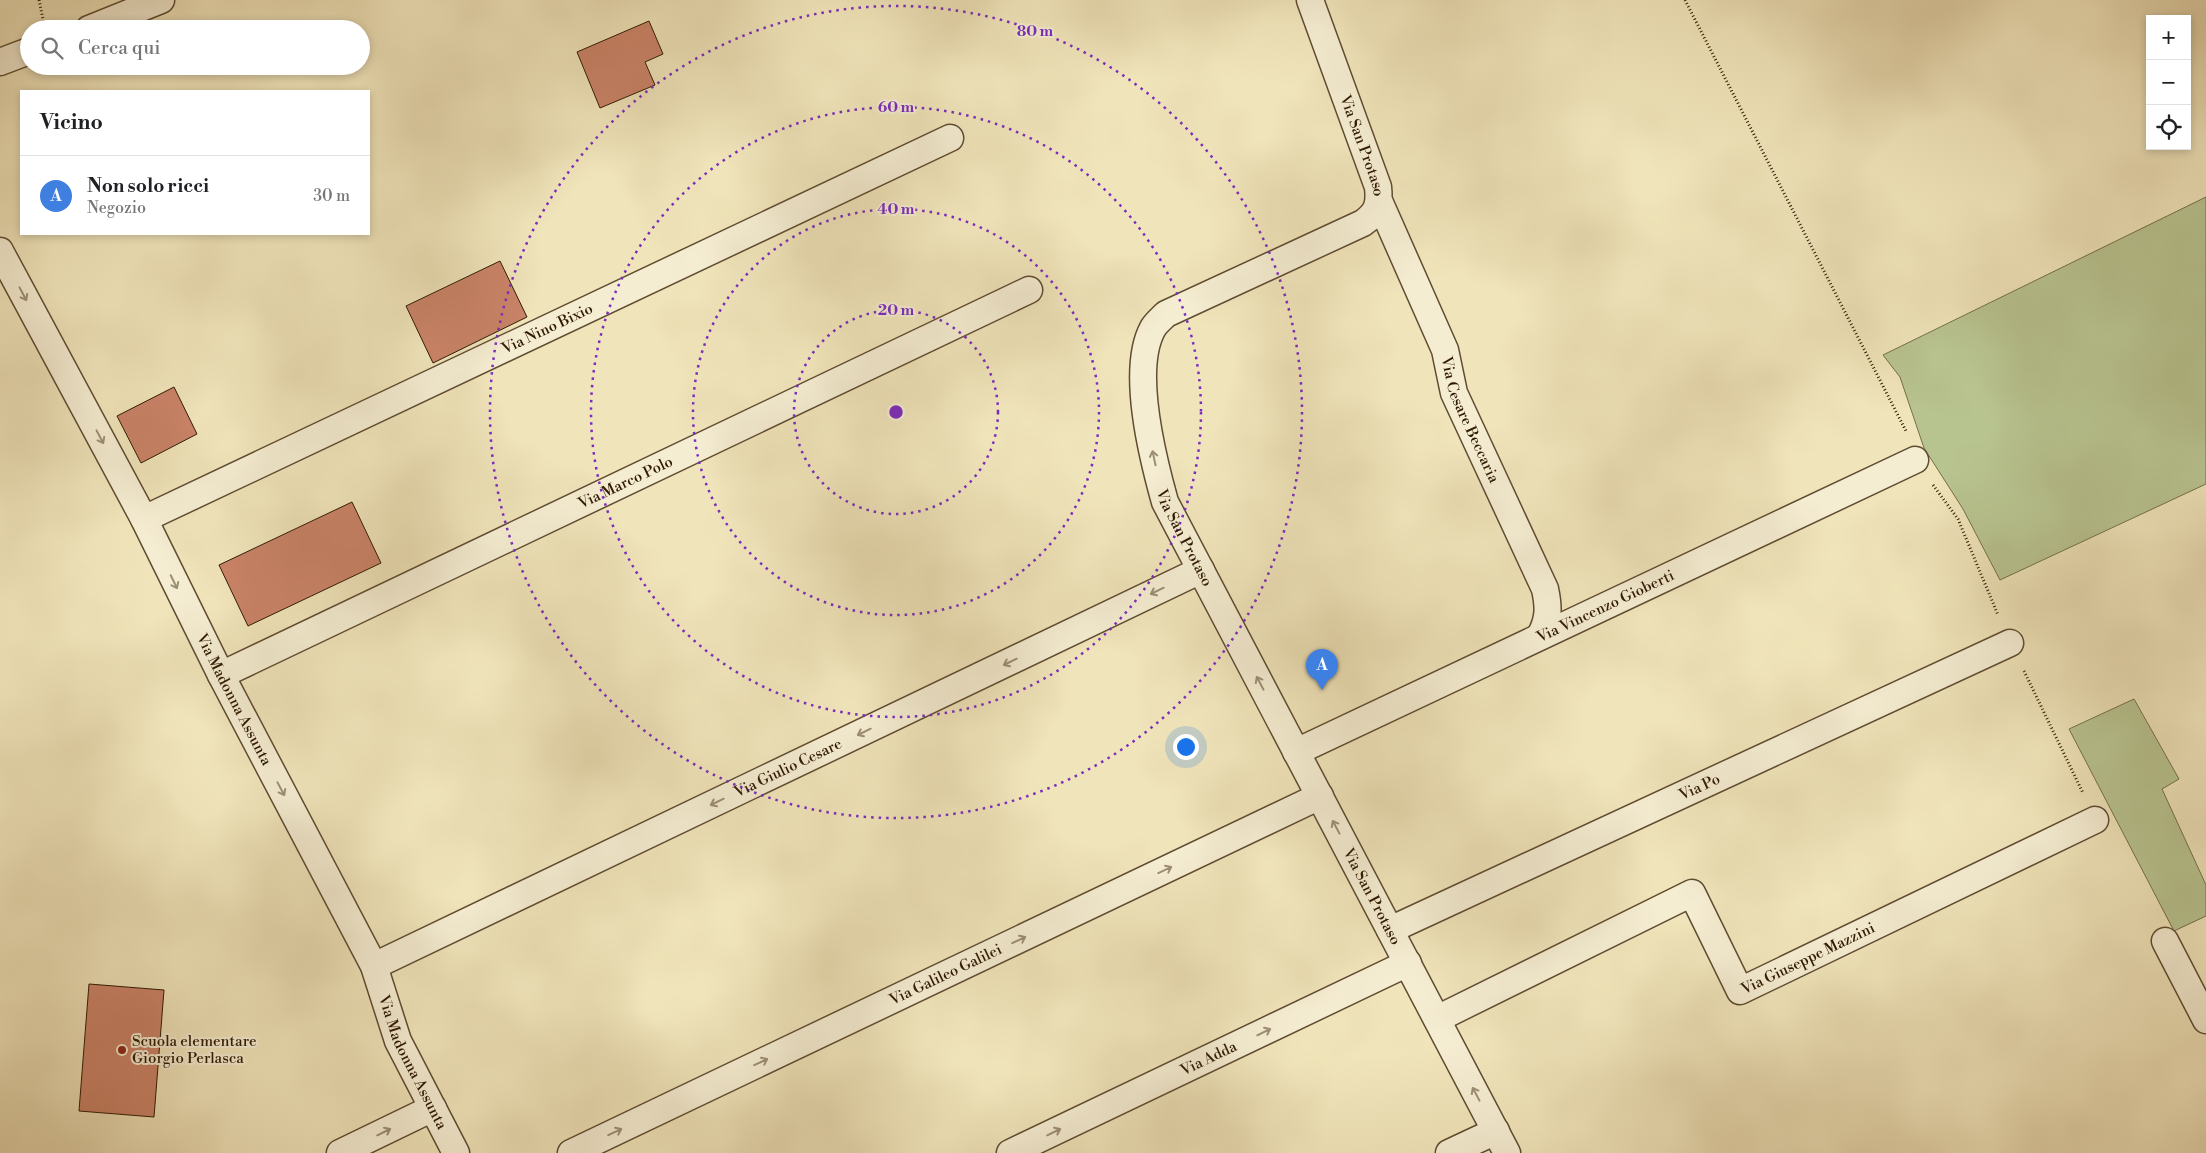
<!DOCTYPE html>
<html lang="it">
<head>
<meta charset="utf-8">
<style>
  :root { --surface:#fff; --page:#f2f2f2; --text:#202124; --muted:#757577; --line:#e0e0e0; --accent:#0f766e }
  body { margin:0; font-family:"Libre Bodoni",serif; background:var(--page); color:var(--text) }
  .controls { position:absolute; right:15px; top:15px; display:grid; overflow:hidden; border-radius:0px; box-shadow:0 2px 8px #0003 }
  .controls button { width:45px; height:45px; display:grid; place-items:center; padding:0; border:0; border-bottom:1px solid var(--line); background:var(--surface); color:var(--text); font:25px sans-serif }
  .you { position:absolute; left:1185px; top:746px; width:18px; height:18px; margin:-12px; border:4px solid #fff; border-radius:50%; background:#1a73e8; box-shadow:0 0 0 8px #1a73e833 }
  .badge { display:grid; place-items:center; width:32px; height:32px; border-radius:50%; background:var(--accent); color:#fff; font-size:16px; font-weight:700 }
  .pin { position:absolute; translate:-50% -41px; filter:drop-shadow(0 1px 2px #0008) }
  .pin::after { content:''; position:absolute; top:26px; width:18px; height:15px; background:inherit; clip-path:polygon(0 0,100% 0,50% 100%) }
  .list { margin:0; padding:0; list-style:none }
  h2 { display:flex; justify-content:space-between; align-items:center; height:65px; margin:0; padding:0 20px; font-size:21px }
  h2 small { font-size:16px; font-weight:400; color:var(--muted) }
  .list li { display:grid; grid-template-columns:32px 1fr auto; gap:15px; align-items:center; box-sizing:border-box; height:80px; padding:0 20px; border-top:1px solid var(--line) }
  .list b { display:block; font-size:19px; white-space:nowrap }
  .list p { margin:0; font-size:16px; white-space:nowrap; color:var(--muted) }
  .list em { font-size:16px; font-style:normal; color:var(--muted) }
  .icon { flex:none; width:28px; height:28px; fill:none; stroke:currentColor; stroke-width:2; stroke-linecap:round; stroke-linejoin:round }
  .map { position:relative; flex:none; width:2206px; height:1153px; overflow:hidden }
  .search { position:absolute; background:var(--surface); box-shadow:0 2px 8px #0003; left:20px; top:20px; width:350px; height:55px; display:flex; align-items:center; gap:12px; box-sizing:border-box; padding:0 18px; border-radius:28px; color:var(--muted); font-size:19px }
  .panel { position:absolute; background:var(--surface); box-shadow:0 2px 8px #0003; left:20px; top:90px; width:350px; height:145px; border-radius:0px }
  .map>svg:first-child { display:block }
  .green { fill:#b8c490; stroke:#746f4a }
  .building { fill:#ca8368; stroke:#2f1a03 }
  .lines { fill:none; stroke-linecap:round; stroke-linejoin:round }
  .street-casing { stroke:#5f4c31; stroke-width:29 }
  .path { stroke:#2f1a03; stroke-width:3; stroke-dasharray:1 2.5; stroke-linecap:butt }
  .street { stroke:#f5edd2; stroke-width:26 }
  .oneway { stroke:#9c8e75 }
  .ring { fill:none; stroke:#7b2cbf; stroke-width:2.5; stroke-dasharray:2.5 5 }
  .poi-dot { fill:#8f2418; stroke:#f5edd2; stroke-width:2 }
  .labels { text-anchor:middle; dominant-baseline:central; stroke-width:4; stroke-linejoin:round; paint-order:stroke }
  .street-label { font-size:15px; fill:#2f1a03; stroke:#f5edd2 }
  .poi-label { font-size:15px; fill:#2f1a03; stroke:#f5edd2; text-anchor:start }
  .centre { fill:#7b2cbf; stroke:#f5edd2; stroke-width:2.5 }
  .ring-label { font-size:15px; text-anchor:middle; font-weight:bold; fill:#7b2cbf; stroke:#f5edd2; stroke-width:4; stroke-linejoin:round; paint-order:stroke }
</style>
</head>
<body>
<div class="map">
<svg width="2206" height="1153" viewBox="0 0 2206 1153">
  <rect width="100%" height="100%" fill="#f0e4ba"/>
  <filter id="stains"><feTurbulence type="fractalNoise" baseFrequency=".004" numOctaves="4"/><feColorMatrix values="0 0 0 0 .2 0 0 0 0 .09 0 0 0 0 .02 0 0 0 .5 -.17"/></filter>
  <radialGradient id="worn" r=".72"><stop offset=".6" stop-color="#630" stop-opacity="0"/><stop offset="1" stop-color="#630" stop-opacity=".3"/></radialGradient>
  <!-- green -->
  <g class="green">
    <path d="M2206,197V484L2000,580L1963,509L1924,448L1900,377L1883,355Z"/>
    <path d="M2134,699L2179,779L2162,789L2206,885V916L2174,931L2069,729Z"/>
  </g>
  <!-- building -->
  <g class="building">
    <path d="M649,21L663,54L645,62L655,85L600,108L577,52Z"/>
    <path d="M500,261L527,317L433,363L406,306Z"/>
    <path d="M174,387L197,434L141,463L117,416Z"/>
    <path d="M352,502L381,563L248,626L219,565Z"/>
    <path d="M89,984L164,990L154,1117L79,1111Z"/>
  </g>
  <g class="lines">
    <defs>
      <g id="street">
        <path id="s1" d="M1310,0L1378,187C1380,205 1377,213 1363,223L1166,314C1162,318 1156,323 1153,328C1130,369 1153,459 1165,502L1507,1153"/>
        <path d="M89,29L161,0"/>
        <path d="M0,62L29,51"/>
        <path id="s2" d="M1380,203L1445,350L1454,393L1545,589C1549,608 1549,619 1540,636"/>
        <path id="s3" d="M0,251L144,519L221,675L374,966L398,1041L456,1153"/>
        <path id="s4" d="M144,519L950,138"/>
        <path id="s5" d="M221,675L1029,290"/>
        <path id="s6" d="M1296,752L1915,460"/>
        <path id="s7" d="M1390,930L2010,643"/>
        <path d="M2165,941L2206,1020"/>
        <path id="s8" d="M374,966L1201,570"/>
        <path id="s9" d="M1437,1019L1692,893L1740,991L2095,820"/>
        <path d="M340,1153L433,1108"/>
        <path id="s10" d="M571,1153L1320,796"/>
        <path id="s11" d="M1010,1153L1408,963"/>
        <path d="M1449,1153L1496,1131"/>
      </g>
    </defs>
    <!-- street casing -->
    <use href="#street" class="street-casing"/>
    <!-- path -->
    <g class="path">
      <path d="M39,0L44,24"/>
      <path d="M1685,0L1906,431"/>
      <path d="M1933,485L1958,519L1998,615"/>
      <path d="M2024,671L2083,793"/>
    </g>
    <!-- street -->
    <use href="#street" class="street"/>
  </g>
  <!-- one-way arrows -->
  <defs><path id="oneway-shaft" d="M-6 0H5M1.5-3L5.5 0L1.5 3" fill="none" stroke-width="1.6" stroke-linecap="round" stroke-linejoin="round" transform="scale(1.25)"/></defs>
  <g class="oneway">
    <use href="#oneway-shaft" transform="translate(23 294) rotate(62)"/>
    <use href="#oneway-shaft" transform="translate(100 437) rotate(62)"/>
    <use href="#oneway-shaft" transform="translate(1154 458) rotate(-102)"/>
    <use href="#oneway-shaft" transform="translate(174 582) rotate(64)"/>
    <use href="#oneway-shaft" transform="translate(1157 591) rotate(154)"/>
    <use href="#oneway-shaft" transform="translate(1010 662) rotate(154)"/>
    <use href="#oneway-shaft" transform="translate(1260 683) rotate(-118)"/>
    <use href="#oneway-shaft" transform="translate(864 732) rotate(154)"/>
    <use href="#oneway-shaft" transform="translate(281 789) rotate(62)"/>
    <use href="#oneway-shaft" transform="translate(717 802) rotate(154)"/>
    <use href="#oneway-shaft" transform="translate(1336 827) rotate(-118)"/>
    <use href="#oneway-shaft" transform="translate(1165 870) rotate(-25)"/>
    <use href="#oneway-shaft" transform="translate(1019 940) rotate(-25)"/>
    <use href="#oneway-shaft" transform="translate(1264 1032) rotate(-26)"/>
    <use href="#oneway-shaft" transform="translate(761 1062) rotate(-25)"/>
    <use href="#oneway-shaft" transform="translate(1476 1094) rotate(-118)"/>
    <use href="#oneway-shaft" transform="translate(384 1132) rotate(-26)"/>
    <use href="#oneway-shaft" transform="translate(615 1132) rotate(-25)"/>
    <use href="#oneway-shaft" transform="translate(1054 1132) rotate(-26)"/>
  </g>
  <!-- distance rings -->
  <g class="ring">
    <circle cx="896" cy="412" r="102"/>
    <circle cx="896" cy="412" r="203"/>
    <circle cx="896" cy="412" r="305"/>
    <circle cx="896" cy="412" r="406"/>
  </g>
  <!-- markers -->
  <circle class="poi-dot" cx="122" cy="1050" r="5"/>
  <g class="labels">
    <!-- street labels -->
    <g class="street-label">
      <text stroke="none"><textPath href="#s1" startOffset="155">Via San Protaso</textPath></text>
      <text stroke="none"><textPath href="#s4" startOffset="446">Via Nino Bixio</textPath></text>
      <text stroke="none"><textPath href="#s2" startOffset="235">Via Cesare Beccaria</textPath></text>
      <text stroke="none"><textPath href="#s5" startOffset="448">Via Marco Polo</textPath></text>
      <text stroke="none"><textPath href="#s1" startOffset="695">Via San Protaso</textPath></text>
      <text stroke="none"><textPath href="#s6" startOffset="342">Via Vincenzo Gioberti</textPath></text>
      <text stroke="none"><textPath href="#s3" startOffset="506">Via Madonna Assunta</textPath></text>
      <text stroke="none"><textPath href="#s8" startOffset="459">Via Giulio Cesare</textPath></text>
      <text stroke="none"><textPath href="#s7" startOffset="341">Via Po</textPath></text>
      <text stroke="none"><textPath href="#s1" startOffset="1100">Via San Protaso</textPath></text>
      <text stroke="none"><textPath href="#s9" startOffset="469">Via Giuseppe Mazzini</textPath></text>
      <text stroke="none"><textPath href="#s10" startOffset="415">Via Galileo Galilei</textPath></text>
      <text stroke="none"><textPath href="#s11" startOffset="220">Via Adda</textPath></text>
      <text stroke="none"><textPath href="#s3" startOffset="911">Via Madonna Assunta</textPath></text>
    </g>
    <!-- poi labels -->
    <g class="poi-label">
      <text x="132" y="1041">Scuola elementare<tspan x="132" dy="17">Giorgio Perlasca</tspan></text>
    </g>
  </g>
  <circle cx="896" cy="412" r="8" class="centre"/>
  <g class="ring-label">
    <text x="1035" y="36">80 m</text>
    <text x="896" y="112">60 m</text>
    <text x="896" y="214">40 m</text>
    <text x="896" y="315">20 m</text>
  </g>
  <rect width="100%" height="100%" filter="url(#stains)"/>
  <rect width="100%" height="100%" fill="url(#worn)"/>
</svg>
<div class="controls">
<button>+</button>
<button>−</button>
<button><svg class="icon" aria-label="locate" viewBox="0 0 24 24"><circle cx="12" cy="12" r="6"/><path d="M12 2v4M12 18v4M2 12h4M18 12h4"/></svg></button>
</div>
<div class="you"></div>
<div class="pin badge" style="left:1322px;top:690px;background:#3f7fe0">A</div>
<div class="search"><svg class="icon" aria-label="search" viewBox="0 0 24 24"><circle cx="10" cy="10" r="6"/><path d="M15 15l6 6"/></svg>Cerca qui</div>
<section class="panel">
<h2>Vicino<small></small></h2>
<ul class="list">
<li><span class="badge" style="background:#3f7fe0">A</span><div><b>Non solo ricci</b><p>Negozio</p></div><em>30 m</em></li>
</ul>
</section>
</div>
</body>
</html>
